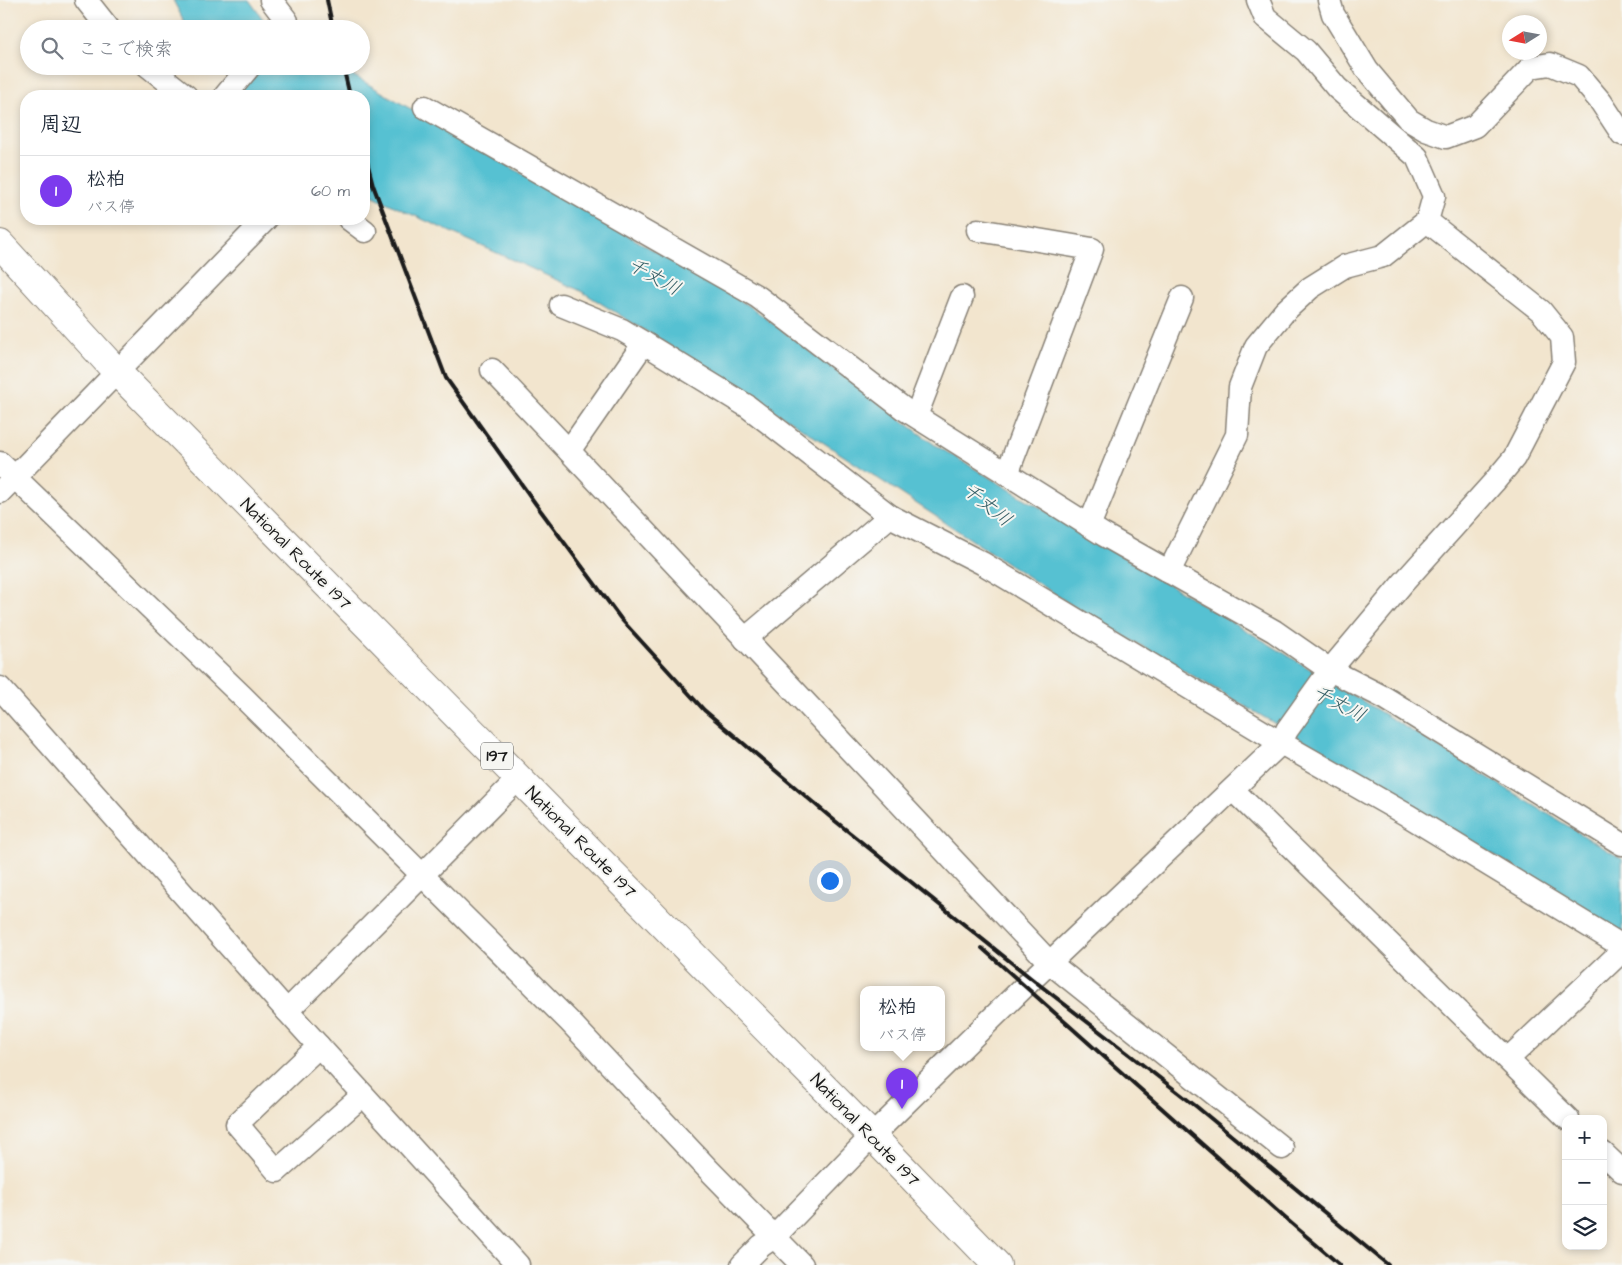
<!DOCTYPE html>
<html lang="ja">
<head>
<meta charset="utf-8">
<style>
  :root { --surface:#fff; --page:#f2f2f3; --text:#1f2937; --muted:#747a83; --line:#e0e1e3; --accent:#7c3aed }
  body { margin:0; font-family:"Architects Daughter","Klee One",sans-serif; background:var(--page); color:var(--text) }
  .controls { position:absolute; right:15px; bottom:15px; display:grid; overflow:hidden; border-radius:10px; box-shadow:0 2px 8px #0003 }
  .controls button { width:45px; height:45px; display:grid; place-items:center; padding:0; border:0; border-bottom:1px solid var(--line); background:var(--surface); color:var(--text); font:25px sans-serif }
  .compass { position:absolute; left:1502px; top:15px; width:45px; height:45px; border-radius:50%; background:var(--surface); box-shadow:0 2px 8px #0003; rotate:259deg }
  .you { position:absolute; left:829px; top:880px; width:18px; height:18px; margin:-12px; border:4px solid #fff; border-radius:50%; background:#1a73e8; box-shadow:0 0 0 8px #1a73e833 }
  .badge { display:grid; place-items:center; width:32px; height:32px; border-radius:50%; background:var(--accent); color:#fff; font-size:16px; font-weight:700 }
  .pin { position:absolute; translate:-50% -41px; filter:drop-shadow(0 1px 2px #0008) }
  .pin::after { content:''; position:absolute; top:26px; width:18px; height:15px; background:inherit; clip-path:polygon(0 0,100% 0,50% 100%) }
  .popup { position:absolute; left:860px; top:986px; width:85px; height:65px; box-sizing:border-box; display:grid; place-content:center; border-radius:10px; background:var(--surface); filter:drop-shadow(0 1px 4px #0005); font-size:16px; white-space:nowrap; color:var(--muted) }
  .popup b { font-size:19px; color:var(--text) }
  .popup::after { content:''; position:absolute; left:50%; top:100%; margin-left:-10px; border:10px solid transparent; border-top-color:var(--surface) }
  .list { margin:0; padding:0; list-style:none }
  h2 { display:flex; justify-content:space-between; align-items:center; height:65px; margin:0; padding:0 20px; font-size:21px }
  h2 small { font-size:16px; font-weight:400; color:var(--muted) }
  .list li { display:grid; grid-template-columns:32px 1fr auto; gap:15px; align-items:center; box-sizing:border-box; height:70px; padding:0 20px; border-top:1px solid var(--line) }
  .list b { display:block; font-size:19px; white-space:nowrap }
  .list p { margin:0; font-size:16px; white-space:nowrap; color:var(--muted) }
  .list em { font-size:16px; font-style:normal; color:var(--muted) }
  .icon { flex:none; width:28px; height:28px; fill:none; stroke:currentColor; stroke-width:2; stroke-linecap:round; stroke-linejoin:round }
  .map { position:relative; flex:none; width:1622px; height:1265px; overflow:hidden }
  .search { position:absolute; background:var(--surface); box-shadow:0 2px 8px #0003; left:20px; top:20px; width:350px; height:55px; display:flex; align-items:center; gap:12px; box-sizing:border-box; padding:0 18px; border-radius:28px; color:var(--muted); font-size:19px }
  .panel { position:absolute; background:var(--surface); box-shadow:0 2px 8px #0003; left:20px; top:90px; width:350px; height:135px; border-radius:20px }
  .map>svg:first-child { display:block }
  .water { fill:#57c1d2; stroke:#3a6e77 }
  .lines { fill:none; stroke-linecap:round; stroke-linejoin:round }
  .street-casing { stroke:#878075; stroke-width:25 }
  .highway-casing { stroke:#878075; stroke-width:30 }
  .street { stroke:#fff; stroke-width:22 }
  .highway { stroke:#fff; stroke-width:28 }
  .rail { stroke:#1c1c1c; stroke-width:4 }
  .labels { text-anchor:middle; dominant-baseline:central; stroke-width:4; stroke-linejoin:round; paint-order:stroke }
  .shield { fill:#f6f6f2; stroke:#5d5d5c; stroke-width:1 }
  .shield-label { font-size:16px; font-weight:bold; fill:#1c1c1c }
  .street-label { font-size:18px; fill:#1c1c1c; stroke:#f6f6f2 }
  .water-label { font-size:19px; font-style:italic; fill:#345e65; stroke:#f6f6f2 }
</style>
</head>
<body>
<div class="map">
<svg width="1622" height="1265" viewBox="0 0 1622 1265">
  <rect width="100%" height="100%" fill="#f6f6f2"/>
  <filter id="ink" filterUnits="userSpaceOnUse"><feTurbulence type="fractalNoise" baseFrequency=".02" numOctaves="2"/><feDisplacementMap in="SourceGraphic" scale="10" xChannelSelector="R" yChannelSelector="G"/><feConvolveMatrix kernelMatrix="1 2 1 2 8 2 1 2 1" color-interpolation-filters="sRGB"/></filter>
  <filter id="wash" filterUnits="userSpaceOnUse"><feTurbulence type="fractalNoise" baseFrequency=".0096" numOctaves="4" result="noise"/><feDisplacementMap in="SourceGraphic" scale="20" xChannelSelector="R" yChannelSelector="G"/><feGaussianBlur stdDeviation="1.12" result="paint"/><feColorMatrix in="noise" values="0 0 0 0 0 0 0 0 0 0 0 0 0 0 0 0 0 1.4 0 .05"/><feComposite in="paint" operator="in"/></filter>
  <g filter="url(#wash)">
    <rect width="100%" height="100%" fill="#f2e5ce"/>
    <!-- water -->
    <g class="water">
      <path d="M173,0H249L268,26L273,29H188Z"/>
      <path d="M219,66H337L751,307L935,445L1269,644L1622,859V932L1279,726L1068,603L792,422L581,291L402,210L364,191V96H245Z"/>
    </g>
  </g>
  <g filter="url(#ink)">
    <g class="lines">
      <defs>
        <g id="street">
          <path d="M86,0L109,29"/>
          <path d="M271,0L287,21L281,29"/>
          <path d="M1329,0L1333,14L1367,70L1409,120L1426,130L1446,137L1475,126L1531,67L1550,64L1579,76L1601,102L1622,134"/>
          <path d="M148,66L186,96"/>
          <path d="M225,96L250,66"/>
          <path d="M425,107L758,297L904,409L1104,535L1274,631L1330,670L1385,698L1622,844"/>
          <path d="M349,219L365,231"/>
          <path d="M978,230L1092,249L1007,474"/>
          <path d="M561,305L622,330L644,343L747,406L890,516L982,563L1281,743L1407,815L1622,946"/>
          <path d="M644,343L569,451L1050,963L1282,1148"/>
          <path d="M492,370L569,451"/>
          <path d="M916,416L962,297"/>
          <path d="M0,463L242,696L570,1022L708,1169L802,1265"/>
          <path d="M0,492L266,219"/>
          <path d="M1089,526L1182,298"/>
          <path d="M1169,572L1237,435L1240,387L1256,346L1285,311L1310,288L1345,266L1383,256L1427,221"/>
          <path d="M745,639L890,516"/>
          <path d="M0,688L287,1011L518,1265"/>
          <path d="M1233,790L1568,1119"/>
          <path d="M287,1011L518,779"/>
          <path d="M319,1046L237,1124L277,1171L363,1095"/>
          <path d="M1508,1059L1622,951"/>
          <path d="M1603,1153L1622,1171"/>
          <path d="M742,1265L761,1246L774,1237L872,1136L1025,986L1281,743L1287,730L1330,670L1403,583L1494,482L1514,458L1564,362L1562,337L1541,311L1427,221L1434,196L1417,157L1337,88L1306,51L1265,17L1258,0"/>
        </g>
        <path id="highway" d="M0,244L117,372L872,1136L997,1265"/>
      </defs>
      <!-- street casing -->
      <use href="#street" class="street-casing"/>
      <!-- highway casing -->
      <use href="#highway" class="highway-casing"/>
      <!-- street -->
      <use href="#street" class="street"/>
      <!-- highway -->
      <use href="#highway" class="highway"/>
      <!-- rail -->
      <g class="rail">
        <path d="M327,0L333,29"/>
        <path d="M343,66L350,96"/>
        <path d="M364,150L373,185L446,378L535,503L621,619L704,710L829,816L1032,979L1197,1107L1388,1265"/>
        <path d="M982,948L1285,1218L1340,1265"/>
      </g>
    </g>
  </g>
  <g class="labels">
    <!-- shield labels -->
    <rect class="shield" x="481" y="742.5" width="32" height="27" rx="4"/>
    <g class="shield-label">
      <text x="497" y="756">197</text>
    </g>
    <!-- street labels -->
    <g class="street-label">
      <text transform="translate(296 554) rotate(45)">National Route 197</text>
      <text transform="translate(581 842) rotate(45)">National Route 197</text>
      <text transform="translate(865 1130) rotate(46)">National Route 197</text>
    </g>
    <!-- water labels -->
    <g class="water-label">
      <text transform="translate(654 277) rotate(29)">千丈川</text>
      <text transform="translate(987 505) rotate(39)">千丈川</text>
      <text transform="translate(1339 704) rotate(28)">千丈川</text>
    </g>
  </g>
</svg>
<div class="controls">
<button>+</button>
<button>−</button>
<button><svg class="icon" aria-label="layers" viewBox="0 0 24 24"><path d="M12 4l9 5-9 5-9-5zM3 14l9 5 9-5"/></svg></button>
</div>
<svg class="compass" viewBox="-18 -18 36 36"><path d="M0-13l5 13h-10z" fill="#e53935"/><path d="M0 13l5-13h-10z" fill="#747a83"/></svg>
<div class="you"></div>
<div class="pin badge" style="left:902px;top:1109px">1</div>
<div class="popup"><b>松柏</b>バス停</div>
<div class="search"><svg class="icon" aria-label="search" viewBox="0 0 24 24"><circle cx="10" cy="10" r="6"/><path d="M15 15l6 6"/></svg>ここで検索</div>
<section class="panel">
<h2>周辺<small></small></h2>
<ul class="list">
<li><span class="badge">1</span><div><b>松柏</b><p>バス停</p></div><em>60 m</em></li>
</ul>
</section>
</div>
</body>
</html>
